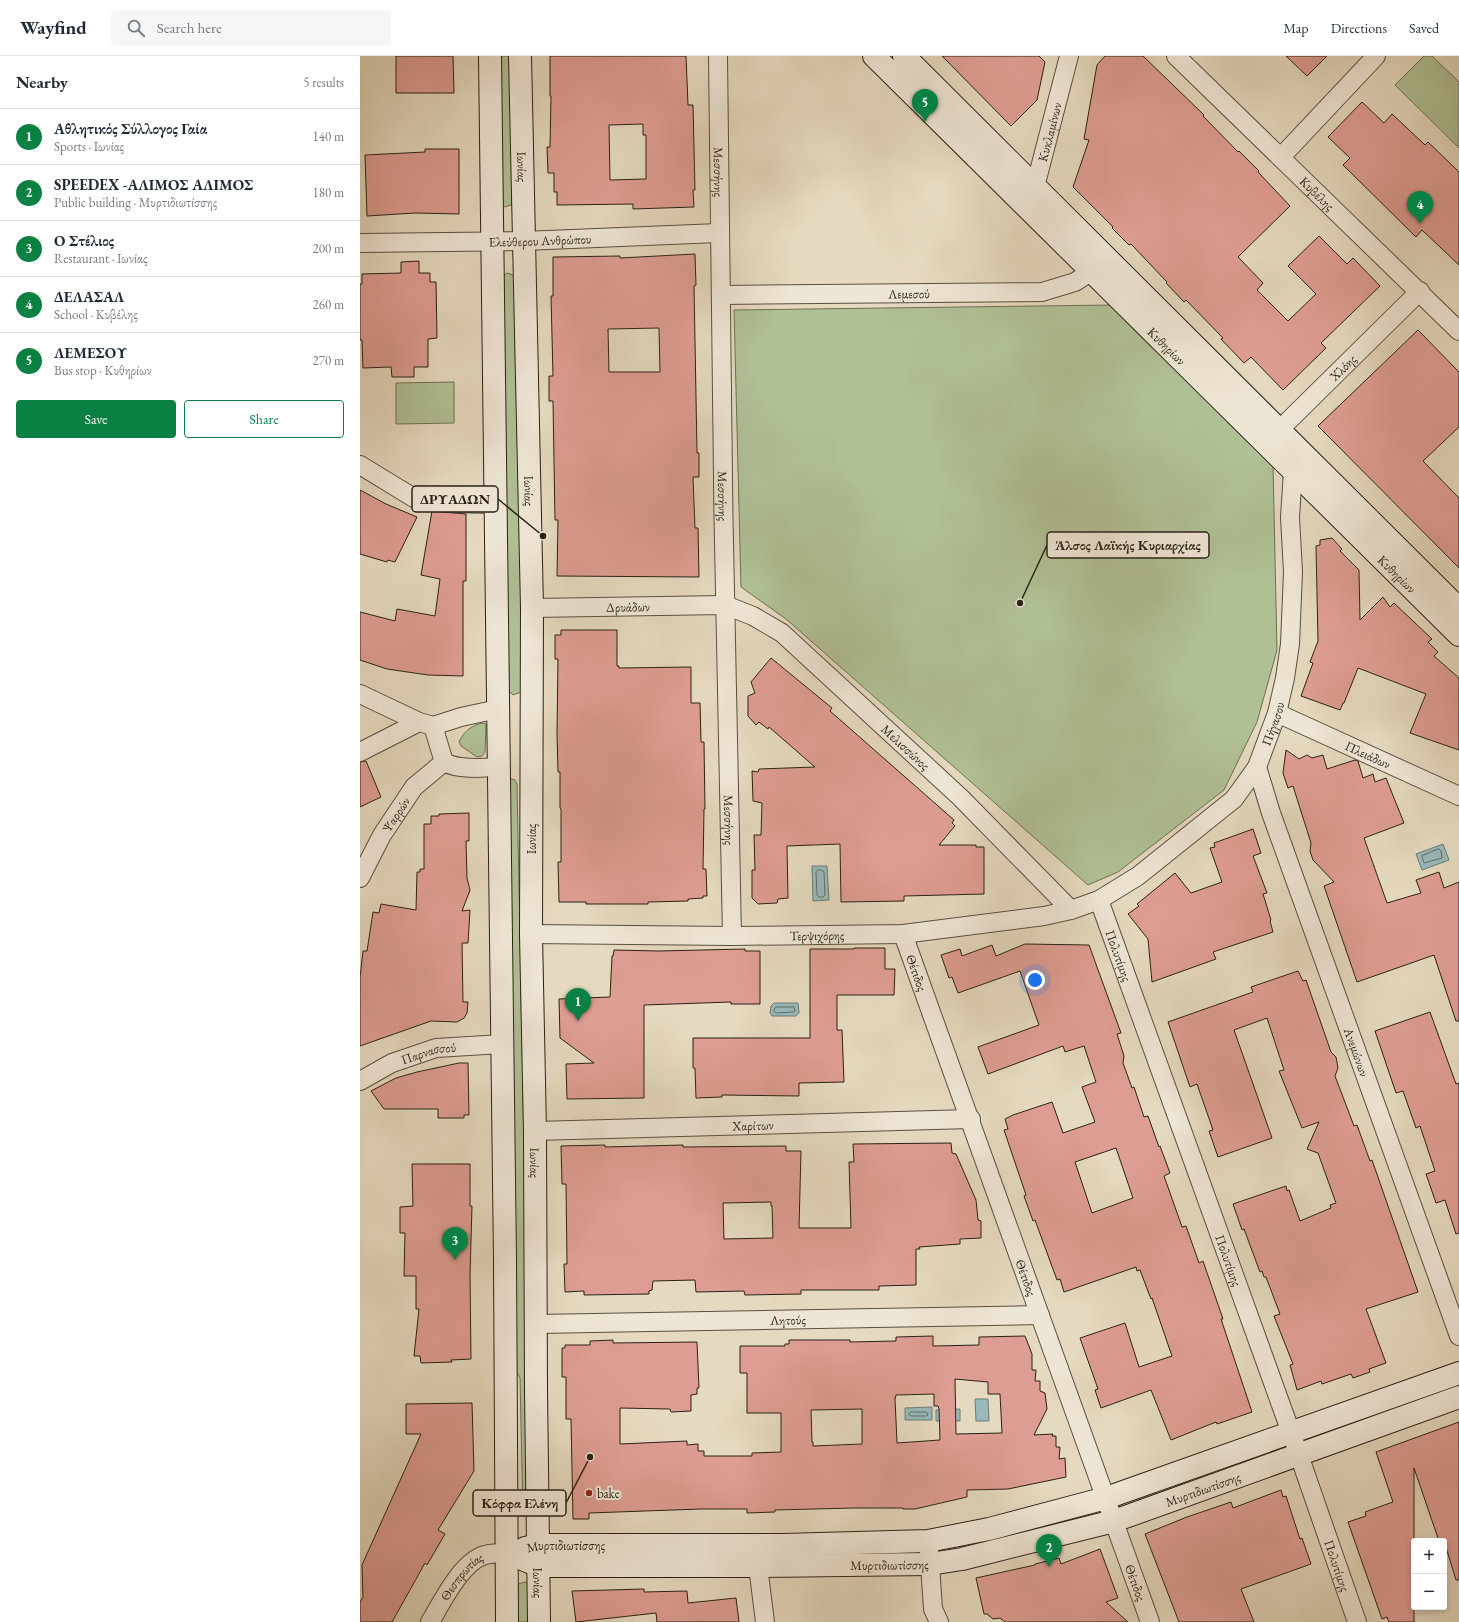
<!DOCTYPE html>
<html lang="en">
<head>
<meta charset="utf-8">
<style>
  :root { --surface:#fff; --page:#f6f6f7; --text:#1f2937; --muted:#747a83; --line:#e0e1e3; --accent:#0b8043 }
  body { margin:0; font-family:"EB Garamond",serif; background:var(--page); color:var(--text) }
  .controls { position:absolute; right:12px; bottom:12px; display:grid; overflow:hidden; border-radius:4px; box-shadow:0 2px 6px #0003 }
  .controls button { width:36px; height:36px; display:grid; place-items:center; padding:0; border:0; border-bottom:1px solid var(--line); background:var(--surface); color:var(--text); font:20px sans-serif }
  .you { position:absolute; left:675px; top:924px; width:14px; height:14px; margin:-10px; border:3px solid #fff; border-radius:50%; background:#1a73e8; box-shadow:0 0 0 6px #1a73e833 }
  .badge { display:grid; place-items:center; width:26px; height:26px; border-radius:50%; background:var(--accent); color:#fff; font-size:13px; font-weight:700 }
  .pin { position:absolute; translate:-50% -33px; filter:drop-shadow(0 1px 2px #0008) }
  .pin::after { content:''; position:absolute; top:21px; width:14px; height:12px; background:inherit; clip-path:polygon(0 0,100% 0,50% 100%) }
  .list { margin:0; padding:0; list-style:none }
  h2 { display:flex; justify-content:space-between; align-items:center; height:52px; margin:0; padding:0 16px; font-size:17px }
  h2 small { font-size:13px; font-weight:400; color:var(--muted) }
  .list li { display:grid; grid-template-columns:26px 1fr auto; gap:12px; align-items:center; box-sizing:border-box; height:56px; padding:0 16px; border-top:1px solid var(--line) }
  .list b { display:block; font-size:15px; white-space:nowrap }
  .list p { margin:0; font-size:13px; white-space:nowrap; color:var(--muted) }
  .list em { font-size:13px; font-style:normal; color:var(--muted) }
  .actions { display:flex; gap:8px; padding:12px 16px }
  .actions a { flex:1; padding:9px 0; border:1px solid var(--accent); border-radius:4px; text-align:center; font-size:14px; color:var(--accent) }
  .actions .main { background:var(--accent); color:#fff }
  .icon { flex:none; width:22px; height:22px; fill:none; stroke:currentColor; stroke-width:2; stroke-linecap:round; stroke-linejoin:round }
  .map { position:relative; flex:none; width:1099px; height:1566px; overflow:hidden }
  header { display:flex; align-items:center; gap:24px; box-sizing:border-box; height:56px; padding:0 20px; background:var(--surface); border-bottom:1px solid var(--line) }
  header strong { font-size:19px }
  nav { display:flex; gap:22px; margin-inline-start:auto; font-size:14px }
  .search { width:280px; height:36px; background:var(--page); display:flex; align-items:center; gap:10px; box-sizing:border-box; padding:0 14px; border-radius:4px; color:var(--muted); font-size:15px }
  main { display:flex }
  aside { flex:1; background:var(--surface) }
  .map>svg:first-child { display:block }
  .green { fill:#b0c095; stroke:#6e7056 }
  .water { fill:#98b9ba; stroke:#6c7c79 }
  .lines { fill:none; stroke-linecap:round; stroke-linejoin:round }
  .shore { stroke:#626d68; stroke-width:1 }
  .building { fill:#de9d92; stroke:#2b2117; fill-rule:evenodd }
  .street-casing { stroke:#5a4f41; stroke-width:20 }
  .secondary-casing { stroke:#2b2117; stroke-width:24 }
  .street { stroke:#eee6d5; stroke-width:18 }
  .secondary { stroke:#eee6d5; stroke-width:22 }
  .poi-dot { fill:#8f2418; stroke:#eee6d5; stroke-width:1.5 }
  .labels { text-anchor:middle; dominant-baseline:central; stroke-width:4; stroke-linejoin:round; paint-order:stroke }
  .street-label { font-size:13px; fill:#2b2117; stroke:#eee6d5 }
  .poi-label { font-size:13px; fill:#2b2117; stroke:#eee6d5; text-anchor:start }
  .leader { fill:none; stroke:#2b2117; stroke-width:1.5 }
  .callout-dot { fill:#2b2117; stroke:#eee6d5; stroke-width:1.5 }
  .callout { fill:#eee6d5; stroke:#2b2117; stroke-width:1.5 }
  .callout-label { font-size:14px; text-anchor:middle; font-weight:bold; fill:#2b2117 }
</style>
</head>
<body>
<header>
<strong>Wayfind</strong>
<div class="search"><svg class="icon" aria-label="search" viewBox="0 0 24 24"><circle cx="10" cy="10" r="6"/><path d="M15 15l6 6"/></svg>Search here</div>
<nav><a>Map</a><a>Directions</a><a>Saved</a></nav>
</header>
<main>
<aside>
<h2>Nearby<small>5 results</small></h2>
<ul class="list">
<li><span class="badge">1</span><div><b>Αθλητικός Σύλλογος Γαία</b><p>Sports · Ιωνίας</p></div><em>140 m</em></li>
<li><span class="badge">2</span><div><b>SPEEDEX -ΑΛΙΜΟΣ ΑΛΙΜΟΣ</b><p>Public building · Μυρτιδιωτίσσης</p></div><em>180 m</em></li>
<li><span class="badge">3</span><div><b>Ο Στέλιος</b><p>Restaurant · Ιωνίας</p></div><em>200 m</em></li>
<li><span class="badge">4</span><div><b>ΔΕΛΑΣΑΛ</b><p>School · Κυβέλης</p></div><em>260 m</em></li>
<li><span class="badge">5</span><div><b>ΛΕΜΕΣΟΥ</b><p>Bus stop · Κυθηρίων</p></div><em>270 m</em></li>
</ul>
<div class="actions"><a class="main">Save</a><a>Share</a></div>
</aside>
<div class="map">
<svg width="1099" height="1566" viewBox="0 0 1099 1566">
  <rect width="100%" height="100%" fill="#e5d9bf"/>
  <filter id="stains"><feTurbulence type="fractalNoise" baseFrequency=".005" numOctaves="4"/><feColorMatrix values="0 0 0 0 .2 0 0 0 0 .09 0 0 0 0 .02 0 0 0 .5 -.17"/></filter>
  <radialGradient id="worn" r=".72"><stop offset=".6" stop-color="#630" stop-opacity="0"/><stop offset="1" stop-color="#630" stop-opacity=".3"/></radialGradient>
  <!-- green -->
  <g class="green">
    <path d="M138,0H151L152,145L151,149L144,151L141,148Z"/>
    <path d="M1064,0H1072L1099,26V92L1035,29Z"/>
    <path d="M147,217L153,219L158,223L165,626L161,636L153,639L147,633L141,221Z"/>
    <path d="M752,249L913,409L917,594L897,666L864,734L758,816L728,829L426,563L381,531L374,254Z"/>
    <path d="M94,326V367L36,368V327Z"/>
    <path d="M122,667L126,668L125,696L122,700L117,701L101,690L99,686C104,675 111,670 122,667Z"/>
    <path d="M151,723L155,724L157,728L171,1460H163L160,1322L154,1311L149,728Z"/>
    <path d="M1094,1330L1093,1334L965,1378L967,1375Z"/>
    <path d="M908,1394L914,1396L782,1447L779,1443L782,1439Z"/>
    <path d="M720,1460L722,1463L616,1490L612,1488L613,1485Z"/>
    <path d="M165,1526L171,1530V1566H155V1533L158,1528Z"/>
  </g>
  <!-- water -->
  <g class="water">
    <path d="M1083,788L1089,804L1062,814L1056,798Z"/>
    <path d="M452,810H467L469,844L453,845Z"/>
    <path d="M414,947H438L439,957L436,960H412L410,957L411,950Z"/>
    <path d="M615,1343H628L629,1365H616Z"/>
    <path d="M572,1351V1364H545V1352Z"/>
    <path d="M600,1353V1365H576V1354Z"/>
  </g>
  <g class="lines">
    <!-- shore -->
    <g class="shore">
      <path d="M1079,793L1081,795L1082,802L1064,807L1062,800Z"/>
      <path d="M458,814H462L464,816L465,839L463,841H459L457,839L456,816Z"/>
      <path d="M416,951H434L435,955L433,956L416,957L414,955Z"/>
      <path d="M551,1356H566L568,1358L567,1360H551L549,1358Z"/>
    </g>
  </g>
  <!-- building -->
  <g class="building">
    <path d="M36,0H93L94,37H36Z"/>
    <path d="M190,0H326L328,49H333L335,134H333L334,151L273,153V148L197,149V136H194V117H188L187,91H190L191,40H190ZM283,68V79H286V123L250,124L249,69Z"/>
    <path d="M582,0H679L685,6L677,44L651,70Z"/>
    <path d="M745,0H783L844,59L843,60L878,96L879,95L899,115L898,116L930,150L878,201L903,227L897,234L928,265L956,238L928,210L959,180L987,208L993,202L1020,230L961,287L966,292L923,334L891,301L884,307L861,283L863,282L826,244L824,246L806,227L807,226L771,188L769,189L752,172L753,171L713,131L729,84L724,83L737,9Z"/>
    <path d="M926,0H967L947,20Z"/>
    <path d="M1002,46L1024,67L1032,58L1065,89L1068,86L1099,116V209L1062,174L1056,181L983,109L990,102L968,81Z"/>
    <path d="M65,93H99V158L55,157L7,160L5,99L65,96Z"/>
    <path d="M335,198L336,229L334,230L337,397H339V421H333L335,472H338L339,521L197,520L198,464H195L193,345H189V320H193L191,240H193V201L260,200V202ZM299,272L300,316H249L248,273Z"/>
    <path d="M59,205V217H70V226H76L77,282L68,283V311H54V321H32L31,311L3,312L2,284H0V228H2V218L41,217V206Z"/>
    <path d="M1058,274L1099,316V371L1063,405L1099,442V512L958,370Z"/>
    <path d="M0,434L26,448L57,461L35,506L28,504L27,506L0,498Z"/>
    <path d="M72,455L106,458V525H103V620L68,619L27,613L0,604V556L35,565L37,553L75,560L80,523L61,519Z"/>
    <path d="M972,482L982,493L980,495L999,514L1000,564L1023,541L1030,551L1034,547L1072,583L1068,586L1078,596L1074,600L1099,622V694L1050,677L1066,638L998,612L984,647H983L980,654L941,640L953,607L950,606L958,585L956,490L960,489V484Z"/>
    <path d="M201,574H257V610H259V612L331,611V647H340L341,686H344L345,753H344L343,813H346L347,840H343V842L328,843V845L288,846V848H226V846H199L198,806H201V753L200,752V716H198L197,677L198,603H195V579H201Z"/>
    <path d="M411,602L472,652L470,655L594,764L592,767L595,770L579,789H616V791H624V838L544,840V845L481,846L480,788L427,790L428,842L418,843L417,847L398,848L392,842V814H395L394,779H401L402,747L393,745L392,715L398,716L399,713L455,711L409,671L408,673L399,666L396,669L388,660V640L395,637L391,626Z"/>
    <path d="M926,694L939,703L947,699L952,702L963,699L967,713L995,704L998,705L1003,722L1013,718L1015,726L1026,722L1044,767L1004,782L1027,847L1061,837L1056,824L1079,816L1084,832L1099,826V965H1096L1074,899L997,926L964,830L974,826L953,804L950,795L951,787L933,730L928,732L923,717Z"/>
    <path d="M6,705L21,741L0,751V706Z"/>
    <path d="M109,757V785H106L107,822L110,834L102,855L110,854L108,887H102L103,946H108L107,957L104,962L97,966L71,965L0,990V922L3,895H7L13,856L19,857L21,848L56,854L57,816H60V813H64V768H71V760H79V758Z"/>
    <path d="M893,773L901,797L893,800L907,837L903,838L911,864L910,865L913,876L853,896L856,903L792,926L788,883L768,858L779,850L777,848L815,817L831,837L862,826L850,792L855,791L854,787Z"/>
    <path d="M665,888L729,889L761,977L757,978L764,1000L763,1007L772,1032L774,1031L784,1061L788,1060L799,1091L800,1090L810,1117L804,1120L822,1171L826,1170L839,1207L843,1205L863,1263H861L892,1356L857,1368L856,1366L811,1384L791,1334L741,1352L735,1334L738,1333L720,1282L765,1267L779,1311L812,1300L792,1242L791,1243L780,1214L777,1215L776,1211L704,1236L700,1223L697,1224L675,1164L673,1165L664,1140L666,1139L644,1074L648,1073L645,1063L653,1059L692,1046L703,1077L735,1066L722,1031L736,1026L724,990L705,996L703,990L628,1018L618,991L679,969L660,915L598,937L592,921L589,922L581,899L600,893L602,900L632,889L636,900ZM756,1092L773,1142L732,1157L715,1106Z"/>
    <path d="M494,892H525V913H535L534,939H477V974H482L484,1026L439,1027V1040L362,1039V1041L336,1042L335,1012H333V982H450V893H494Z"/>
    <path d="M385,893V895H400V948H371V946L284,949V1042L207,1043L206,1008L234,1007L200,982L199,943L250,941L252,900H253L254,894L299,895Z"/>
    <path d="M938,915L943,925L946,924L971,996L976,1001L978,1012L975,1020L994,1070L997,1069L1010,1105L1012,1104L1058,1236L1006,1253L1026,1307L1009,1313L1010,1316L993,1322L991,1318L962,1328L961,1325L937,1334L930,1309L933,1308L914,1260L920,1258L906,1221H904L902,1215L900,1216L884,1173L882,1174L873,1148L926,1130L927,1135L929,1134L940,1165L971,1152L970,1149L976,1147L958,1097L947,1093L959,1066L942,1072L919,1015L924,1014L907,962L874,974L912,1082L858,1101L849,1075L853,1074L837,1028L830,1031L808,966L893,936L891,931Z"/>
    <path d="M1070,956L1096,1028L1099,1027V1177L1096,1178L1085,1144L1076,1147L1066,1118L1075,1115L1060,1070L1056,1072L1043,1035L1036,1037L1015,975Z"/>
    <path d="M99,1007H108L109,1059H104V1062H78V1053H24L11,1035L36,1022L57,1016Z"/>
    <path d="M591,1087L592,1097L596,1098L616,1144L618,1164L621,1165V1182L600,1183V1188L559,1191L560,1193H556V1229L519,1230V1234H441V1238L385,1239L384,1235L336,1236L335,1224L293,1225L292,1234L289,1235V1238L224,1239V1235L205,1236L204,1208H207L206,1128H202L201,1090L245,1089V1091L323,1089V1091L426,1090V1095H441L439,1172H491L489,1106H494L493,1088ZM411,1146V1150H412L413,1182L364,1183L363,1147Z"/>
    <path d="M52,1108H110V1150H112L110,1219L111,1303L91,1304L92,1306L61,1307L60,1300H54L59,1253H56V1220H44L45,1177H40V1151L53,1150Z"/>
    <path d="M573,1280V1290L619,1289V1281L665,1280L672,1298V1314H676L675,1325H680V1335L685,1337L687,1353L674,1379L693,1378L692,1380H696V1391H700L699,1403L705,1402L706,1421L648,1433L607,1434V1441L555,1453H543V1452H494L415,1454V1456L387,1457V1453H341L229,1457V1463H213L211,1363H206V1321H202V1292H205V1289H230V1285L253,1284V1287L337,1286L339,1332H337V1338L331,1339V1355L311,1356L310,1353L260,1352V1388L327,1385V1389L338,1388V1395H344V1400H392V1397L421,1396V1357H387V1317H380V1290H425V1288H429V1284H490V1286L536,1285V1281ZM595,1323L628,1326V1338H640L642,1377L596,1378ZM574,1338V1350H578L579,1353L580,1384L537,1387L535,1343L536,1339ZM502,1353V1388L453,1390V1386H452L451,1354Z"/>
    <path d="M112,1347L114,1415L78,1474L85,1478L67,1509L65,1507L32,1566H0V1546L3,1541L2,1509L61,1378H46V1348Z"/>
    <path d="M1099,1366V1524H1096L1084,1485H1079L1054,1412V1566H1029L1027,1561L1022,1563L988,1466L1006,1460L1005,1456L1033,1446L1016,1396Z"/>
    <path d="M921,1434L923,1441L926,1440L940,1483L942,1482L951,1508L881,1533L894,1566H819L785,1478L827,1461L871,1446L873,1452Z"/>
    <path d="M740,1493L758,1542L746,1546L768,1566H645L640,1562L633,1563L627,1558H624L616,1522L675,1509V1508L699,1502L701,1508Z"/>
    <path d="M284,1533V1536L327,1535L328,1547L376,1542L379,1566H297L296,1557L216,1566L212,1535Z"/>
  </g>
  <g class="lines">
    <defs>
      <g id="street">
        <path id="s1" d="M358,0C360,293 365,587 372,880"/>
        <path id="s2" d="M816,0L1099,275"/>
        <path d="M921,101L1016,0"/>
        <path id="s3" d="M670,141L675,131L709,0"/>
        <path id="s4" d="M0,187L163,185L359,177"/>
        <path id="s5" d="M361,239L682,236L715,226L732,215"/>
        <path id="s6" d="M910,383L1060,235"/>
        <path d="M0,409L54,442L89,447L135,448"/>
        <path id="s7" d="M172,552L365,549L393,560L422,577L600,741L711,854"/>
        <path d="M0,638L59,666"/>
        <path d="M138,653L101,661L73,670L84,706C98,714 123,712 139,711"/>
        <path id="s8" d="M917,657L1099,740"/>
        <path d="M0,696L59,666L73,670"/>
        <path id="s9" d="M897,711L911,757L1099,1280"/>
        <path id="s10" d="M0,822L22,779L54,731L84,706"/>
        <path id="s11" d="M739,844L939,1399L997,1566"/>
        <path id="s12" d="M171,878L372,880L543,878L684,860L711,854L739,844L778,820L874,743L897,711L917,657L925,622L930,588L933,516L930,461L933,415"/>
        <path id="s13" d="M543,878L790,1566"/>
        <path id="s14" d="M0,1025L32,1007L76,992L142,988"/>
        <path id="s15" d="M175,1075L611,1063"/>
        <path id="s16" d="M176,1268L680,1259"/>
        <path d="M569,1494L573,1553L579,1566"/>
        <path d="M398,1510L405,1566"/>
        <path id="s17" d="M70,1566C82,1546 102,1505 125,1499C132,1497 140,1497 147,1497"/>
      </g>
      <g id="secondary">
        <path d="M130,0L145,1204L147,1566"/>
        <path id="s18" d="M160,0L172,552L171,878L175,1075L176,1334L179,1566"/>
        <path id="s19" d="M514,0L1099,579"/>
        <path d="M544,0L1099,553"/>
        <path id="s20" d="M165,1492L179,1489H423L568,1485L629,1473L746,1442L1099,1317"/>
        <path id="s21" d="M147,1497L179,1510H398L570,1508L602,1503L754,1465L1099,1341"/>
      </g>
    </defs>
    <!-- street casing -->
    <use href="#street" class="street-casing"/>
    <!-- secondary casing -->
    <use href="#secondary" class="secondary-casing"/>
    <!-- street -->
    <use href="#street" class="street"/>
    <!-- secondary -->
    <use href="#secondary" class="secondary"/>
  </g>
  <!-- markers -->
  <circle class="poi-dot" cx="229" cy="1437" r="4"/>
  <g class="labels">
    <!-- street labels -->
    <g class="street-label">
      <text stroke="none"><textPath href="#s3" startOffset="68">Κυκλαμίνων</textPath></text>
      <text stroke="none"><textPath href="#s18" startOffset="111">Ιωνίας</textPath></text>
      <text stroke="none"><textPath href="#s1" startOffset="116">Μεσσήνης</textPath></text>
      <text stroke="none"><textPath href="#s2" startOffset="197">Κυβέλης</textPath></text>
      <text stroke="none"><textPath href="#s4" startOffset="180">Ελεύθερου Ανθρώπου</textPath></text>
      <text stroke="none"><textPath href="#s5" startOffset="188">Λεμεσού</textPath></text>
      <text stroke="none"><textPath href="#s19" startOffset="412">Κυθηρίων</textPath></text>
      <text stroke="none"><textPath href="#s6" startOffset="102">Χλόης</textPath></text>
      <text stroke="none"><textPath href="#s18" startOffset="435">Ιωνίας</textPath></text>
      <text stroke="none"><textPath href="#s1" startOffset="440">Μεσσήνης</textPath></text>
      <text stroke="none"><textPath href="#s19" startOffset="736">Κυθηρίων</textPath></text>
      <text stroke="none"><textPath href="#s7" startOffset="96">Δρυάδων</textPath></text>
      <text stroke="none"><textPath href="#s12" startOffset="826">Πήγασου</textPath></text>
      <text stroke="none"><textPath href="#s7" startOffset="425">Μελισσώνος</textPath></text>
      <text stroke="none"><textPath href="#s8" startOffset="100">Πλειάδων</textPath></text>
      <text stroke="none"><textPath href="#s10" startOffset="73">Ψαρρών</textPath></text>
      <text stroke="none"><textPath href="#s1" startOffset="764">Μεσσήνης</textPath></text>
      <text transform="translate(171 783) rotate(-90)">Ιωνίας</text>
      <text stroke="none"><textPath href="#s12" startOffset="286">Τερψιχόρης</textPath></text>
      <text stroke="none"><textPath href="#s11" startOffset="59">Πολυτίμης</textPath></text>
      <text stroke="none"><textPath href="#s13" startOffset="41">Θέτιδος</textPath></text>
      <text stroke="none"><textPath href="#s9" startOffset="302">Ανεμώνων</textPath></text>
      <text stroke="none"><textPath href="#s14" startOffset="75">Παρνασσού</textPath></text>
      <text stroke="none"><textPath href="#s15" startOffset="218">Χαρίτων</textPath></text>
      <text stroke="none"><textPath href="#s18" startOffset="1107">Ιωνίας</textPath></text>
      <text stroke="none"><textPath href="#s11" startOffset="383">Πολυτίμης</textPath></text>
      <text stroke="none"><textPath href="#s13" startOffset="365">Θέτιδος</textPath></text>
      <text stroke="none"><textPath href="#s16" startOffset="252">Λητούς</textPath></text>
      <text stroke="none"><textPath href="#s21" startOffset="709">Μυρτιδιωτίσσης</textPath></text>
      <text stroke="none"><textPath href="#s20" startOffset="41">Μυρτιδιωτίσσης</textPath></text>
      <text stroke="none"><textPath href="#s21" startOffset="385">Μυρτιδιωτίσσης</textPath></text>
      <text stroke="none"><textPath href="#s11" startOffset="707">Πολυτίμης</textPath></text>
      <text stroke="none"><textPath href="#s17" startOffset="56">Θεσπρωτίας</textPath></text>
      <text stroke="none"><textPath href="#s18" startOffset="1527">Ιωνίας</textPath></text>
      <text stroke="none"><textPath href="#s13" startOffset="689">Θέτιδος</textPath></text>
    </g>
    <!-- poi labels -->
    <g class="poi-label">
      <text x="237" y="1437">bake</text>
    </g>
  </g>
  <!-- callouts -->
  <path class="leader" d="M183 480L138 443M660 547L687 489M230 1401L206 1447"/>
  <g class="callout-dot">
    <circle cx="183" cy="480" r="4"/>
    <circle cx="660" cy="547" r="4"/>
    <circle cx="230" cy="1401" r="4"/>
  </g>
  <g class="callout">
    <rect x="52" y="430" width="86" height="26" rx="4"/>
    <rect x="687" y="476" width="162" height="26" rx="4"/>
    <rect x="113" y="1434" width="93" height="26" rx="4"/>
  </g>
  <g class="callout-label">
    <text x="95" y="448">ΔΡΥΑΔΩΝ</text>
    <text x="768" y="494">Άλσος Λαϊκής Κυριαρχίας</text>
    <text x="160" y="1452">Κόφφα Ελένη</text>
  </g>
  <rect width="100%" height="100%" filter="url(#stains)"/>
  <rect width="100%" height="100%" fill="url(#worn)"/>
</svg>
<div class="controls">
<button>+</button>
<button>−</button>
</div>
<div class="you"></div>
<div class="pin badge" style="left:218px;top:965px">1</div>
<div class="pin badge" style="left:689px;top:1511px">2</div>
<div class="pin badge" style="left:95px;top:1204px">3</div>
<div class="pin badge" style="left:1060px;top:168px">4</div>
<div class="pin badge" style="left:565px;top:66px">5</div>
</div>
</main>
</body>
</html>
